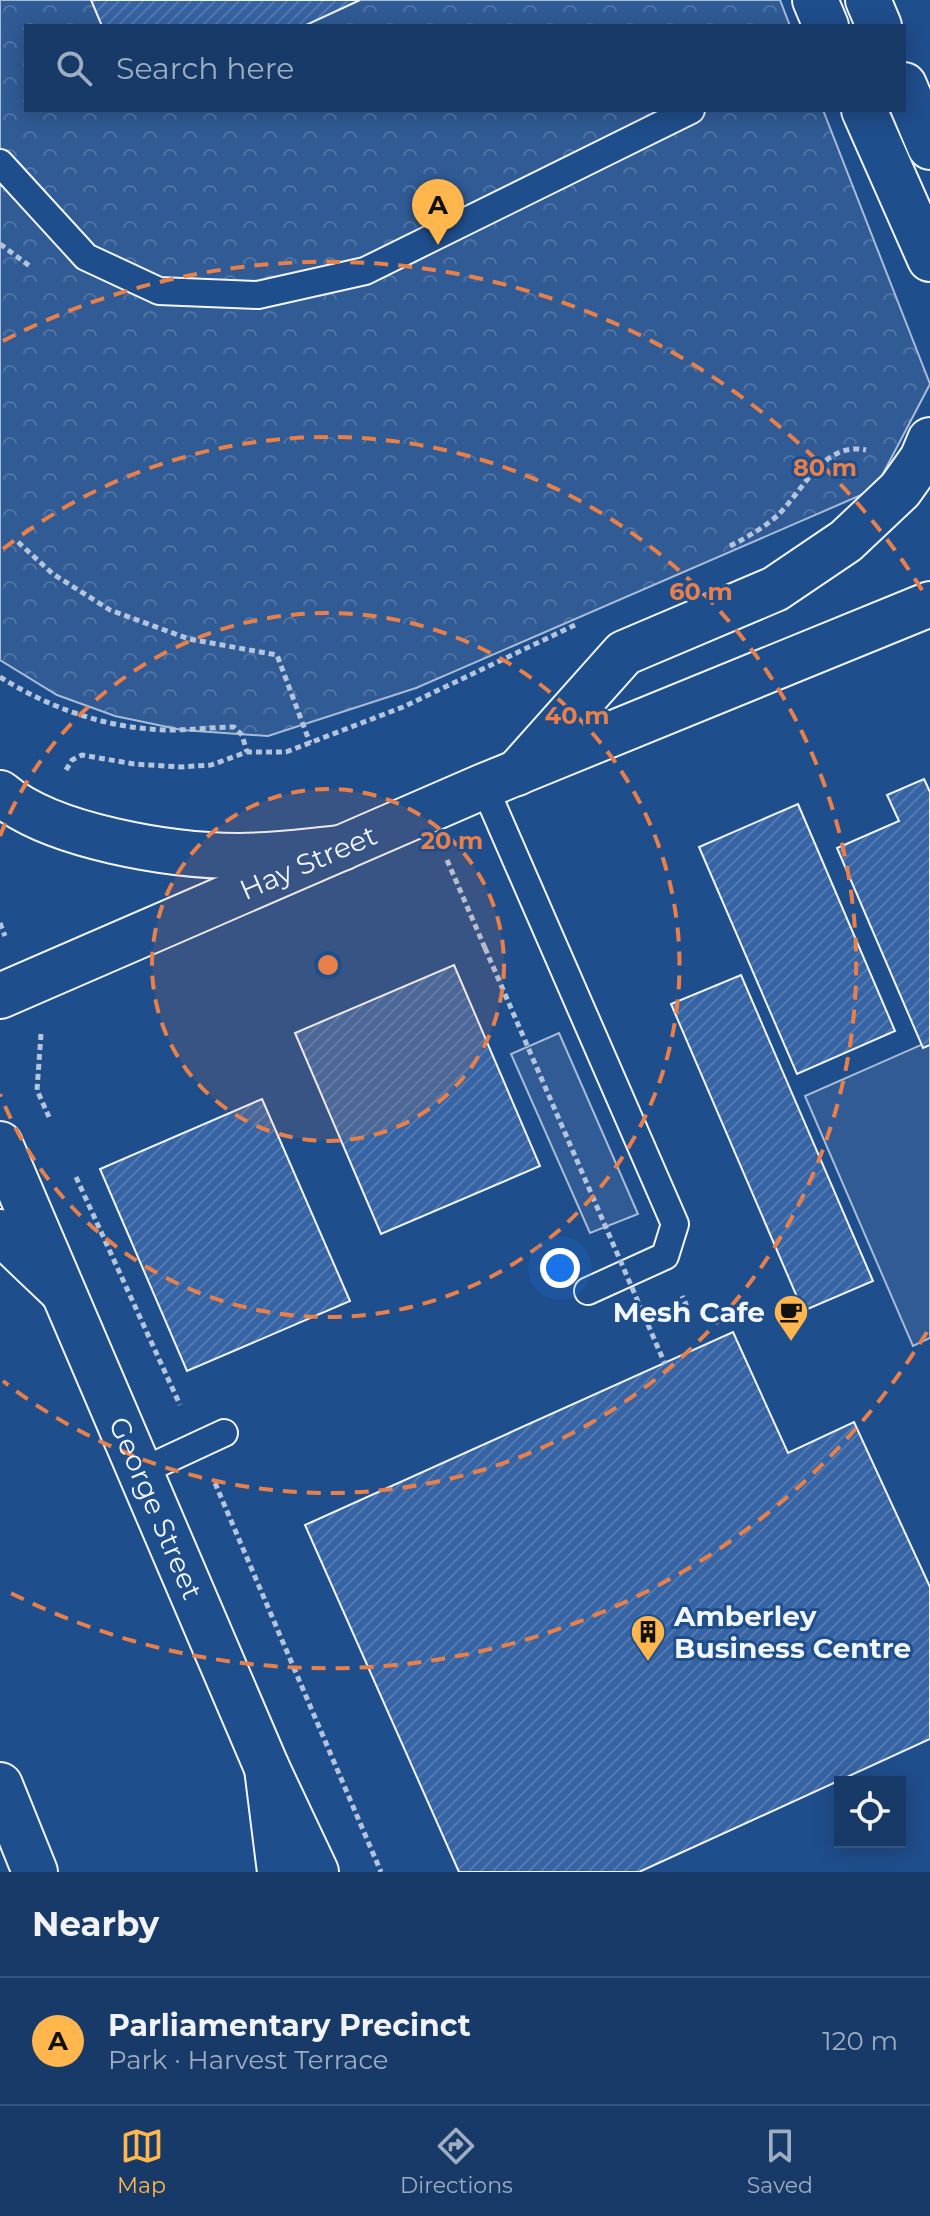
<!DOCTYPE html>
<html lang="en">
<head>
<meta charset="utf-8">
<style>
  :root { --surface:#173a69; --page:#20416f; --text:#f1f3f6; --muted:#9eadc0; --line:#36547d; --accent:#ffb74d }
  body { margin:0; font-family:Montserrat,sans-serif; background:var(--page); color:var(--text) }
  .controls { position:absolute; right:24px; bottom:24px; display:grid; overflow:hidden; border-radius:0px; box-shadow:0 4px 20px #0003 }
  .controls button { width:72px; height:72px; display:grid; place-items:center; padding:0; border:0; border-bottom:2px solid var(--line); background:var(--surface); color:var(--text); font:40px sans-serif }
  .you { position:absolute; left:560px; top:1268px; width:28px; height:28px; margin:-20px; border:6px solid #fff; border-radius:50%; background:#1a73e8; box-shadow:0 0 0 12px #1a73e833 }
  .badge { display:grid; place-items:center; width:52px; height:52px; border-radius:50%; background:var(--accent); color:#111; font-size:26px; font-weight:700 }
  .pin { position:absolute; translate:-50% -66px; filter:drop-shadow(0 2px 4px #0008) }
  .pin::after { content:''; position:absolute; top:42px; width:28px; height:24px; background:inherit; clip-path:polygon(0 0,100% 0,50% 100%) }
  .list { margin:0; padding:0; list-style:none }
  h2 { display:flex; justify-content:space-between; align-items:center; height:104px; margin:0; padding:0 32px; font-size:34px }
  h2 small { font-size:26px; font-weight:400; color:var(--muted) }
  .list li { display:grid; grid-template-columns:52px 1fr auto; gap:24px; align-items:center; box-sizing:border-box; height:128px; padding:0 32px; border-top:2px solid var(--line) }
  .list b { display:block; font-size:30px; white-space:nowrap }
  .list p { margin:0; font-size:26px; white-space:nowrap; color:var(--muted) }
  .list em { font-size:26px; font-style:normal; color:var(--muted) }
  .icon { flex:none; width:44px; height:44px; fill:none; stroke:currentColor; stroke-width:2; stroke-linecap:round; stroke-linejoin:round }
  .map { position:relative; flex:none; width:930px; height:1872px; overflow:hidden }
  .search { position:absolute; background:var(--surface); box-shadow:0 4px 20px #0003; left:24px; right:24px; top:24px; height:88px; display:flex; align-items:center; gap:20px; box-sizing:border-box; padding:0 28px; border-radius:0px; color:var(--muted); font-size:30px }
  .sheet { height:232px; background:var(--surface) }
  nav { display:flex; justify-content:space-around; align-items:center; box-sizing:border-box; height:112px; border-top:2px solid var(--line); background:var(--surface); font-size:22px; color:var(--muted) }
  nav a { display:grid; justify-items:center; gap:4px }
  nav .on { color:var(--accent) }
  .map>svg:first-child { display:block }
  .built { fill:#305b95; stroke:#a8bbd7; stroke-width:2 }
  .park { fill:url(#park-crowns); stroke:#a8bbd7; stroke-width:2 }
  .building { fill:url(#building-hatch); stroke:#f2f6ff; stroke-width:2 }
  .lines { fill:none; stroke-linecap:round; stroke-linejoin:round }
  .service-casing { stroke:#f2f6ff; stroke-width:30 }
  .minor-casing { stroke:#f2f6ff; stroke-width:48 }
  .tertiary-casing { stroke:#f2f6ff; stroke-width:48 }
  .secondary-casing { stroke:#f2f6ff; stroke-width:48 }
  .motorway-casing { stroke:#f2f6ff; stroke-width:48 }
  .path { stroke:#b3c4dc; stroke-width:5; stroke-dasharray:6 4; stroke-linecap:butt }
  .service { stroke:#1f4e8c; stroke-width:26 }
  .minor { stroke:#1f4e8c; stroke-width:44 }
  .tertiary { stroke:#1f4e8c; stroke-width:44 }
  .secondary { stroke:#1f4e8c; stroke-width:44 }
  .motorway { stroke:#1f4e8c; stroke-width:44 }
  .path-bridge { stroke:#b3c4dc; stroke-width:5; stroke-dasharray:6 4; stroke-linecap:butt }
  .ring { fill:none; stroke:#ea8049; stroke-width:4; stroke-dasharray:14 10 }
  .labels { text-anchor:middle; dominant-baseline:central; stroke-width:6; stroke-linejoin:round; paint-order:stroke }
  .street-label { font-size:28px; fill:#f2f6ff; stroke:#1f4e8c }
  .poi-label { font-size:28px; font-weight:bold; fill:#f2f6ff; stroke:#1f4e8c; text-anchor:end }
  .centre { fill:#ea8049; stroke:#1f4e8c; stroke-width:4 }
  .ring-label { font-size:24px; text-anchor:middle; font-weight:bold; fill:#ea8049; stroke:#1f4e8c; stroke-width:6; stroke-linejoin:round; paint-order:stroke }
</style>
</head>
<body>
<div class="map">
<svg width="930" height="1872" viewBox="0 0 930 1872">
  <defs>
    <pattern id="park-crowns" width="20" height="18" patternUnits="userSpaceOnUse" patternTransform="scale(2)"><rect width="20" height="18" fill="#305b95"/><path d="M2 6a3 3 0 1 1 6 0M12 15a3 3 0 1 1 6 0" fill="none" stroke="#4e73a5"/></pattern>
    <pattern id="building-hatch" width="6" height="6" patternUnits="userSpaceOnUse" patternTransform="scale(2)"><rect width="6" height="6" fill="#3563a3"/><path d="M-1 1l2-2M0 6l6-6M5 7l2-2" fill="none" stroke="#537ab1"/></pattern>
  </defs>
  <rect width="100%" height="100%" fill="#1f4e8c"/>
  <!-- built -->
  <g class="built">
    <path d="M559,1033L638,1214L590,1233L511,1054Z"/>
    <path d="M930,1041V1338L913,1346L805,1096Z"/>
  </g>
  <!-- park -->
  <path class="park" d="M0,0H780L790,26H26V110H823L930,384L875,489L416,688L268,736L182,730L115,716L57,695L0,660Z"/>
  <!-- building -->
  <g class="building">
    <path d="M91,0H360L304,26H102Z"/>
    <path d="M924,779L930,792V1045L923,1048L837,848L899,821L887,795Z"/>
    <path d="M798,804L895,1031L797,1074L699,847Z"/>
    <path d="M454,965L540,1166L381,1234L295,1033Z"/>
    <path d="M741,975L873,1281L803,1311L671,1004Z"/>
    <path d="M262,1099L350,1301L187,1371L100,1169Z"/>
    <path d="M733,1332L788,1453L854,1422L930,1587V1739L639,1872H459L305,1525Z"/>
  </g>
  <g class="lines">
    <defs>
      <g id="service">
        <path d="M0,163L86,257L159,291L258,295L365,271L691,110"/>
        <path d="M484,786L675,1224L665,1256L588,1291"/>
        <path d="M140,1472L224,1433"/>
      </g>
      <g id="minor">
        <path id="s1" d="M0,1144L267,1768L316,1872"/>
      </g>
      <g id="tertiary">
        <path d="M815,0L826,26"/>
        <path d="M868,0L879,26"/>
        <path d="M904,85L930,147"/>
        <path d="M864,110L930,259"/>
        <path d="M517,773L624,653L775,589L846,541L900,490L922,459L930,440"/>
      </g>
      <g id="secondary">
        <path id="s2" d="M0,996L484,786L930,604"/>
        <path d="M0,1232L61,1290"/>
      </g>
      <g id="motorway">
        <path d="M0,793C51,837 172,856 239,856C273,856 308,851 342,848"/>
        <path d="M267,1768L280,1872"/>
        <path d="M0,1785L35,1872"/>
      </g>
    </defs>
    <!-- service casing -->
    <use href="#service" class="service-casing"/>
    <!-- minor casing -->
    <use href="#minor" class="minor-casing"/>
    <!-- tertiary casing -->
    <use href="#tertiary" class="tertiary-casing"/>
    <!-- secondary casing -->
    <use href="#secondary" class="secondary-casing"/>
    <!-- motorway casing -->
    <use href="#motorway" class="motorway-casing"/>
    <!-- path -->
    <g class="path">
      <path d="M0,244L31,267"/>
      <path d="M18,542L53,574L110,610L189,639L277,655L310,743"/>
      <path d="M730,546C746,538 763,528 777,516C803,491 824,441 866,450"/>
      <path d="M0,677C51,709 111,730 172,730C193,730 213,727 234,727L242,735L247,752"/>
      <path d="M66,770L72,760L82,755L134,764L181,767L211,765L247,752H286L403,707L575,625"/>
      <path d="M447,860L485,948"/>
      <path d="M0,923L5,936"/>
      <path d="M41,1034L37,1090L49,1117"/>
      <path d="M76,1177L180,1405"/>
      <path d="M647,1322L686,1304L682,1296"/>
      <path d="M215,1483L381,1872"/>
    </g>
    <!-- service -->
    <use href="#service" class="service"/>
    <!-- minor -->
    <use href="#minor" class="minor"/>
    <!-- tertiary -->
    <use href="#tertiary" class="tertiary"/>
    <!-- secondary -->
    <use href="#secondary" class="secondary"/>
    <!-- motorway -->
    <use href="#motorway" class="motorway"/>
    <!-- path-bridge -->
    <path class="path-bridge" d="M485,948L665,1364"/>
  </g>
  <!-- distance rings -->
  <circle cx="328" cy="965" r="176" fill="#ea8049" fill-opacity=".12"/>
  <g class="ring">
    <circle cx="328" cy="965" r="176"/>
    <path d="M0 836A352 352 0 1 1 0 1094"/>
    <path d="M3 549A528 528 0 1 1 3 1381"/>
    <path d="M927 1332A703 703 0 0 1 3 1589M3 341A703 703 0 0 1 927 598"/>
  </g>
  <!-- icons -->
  <defs>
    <symbol id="cafe-pin" viewBox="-11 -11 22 30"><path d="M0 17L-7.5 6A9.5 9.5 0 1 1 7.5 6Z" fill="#ffb74d" stroke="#1f4e8c"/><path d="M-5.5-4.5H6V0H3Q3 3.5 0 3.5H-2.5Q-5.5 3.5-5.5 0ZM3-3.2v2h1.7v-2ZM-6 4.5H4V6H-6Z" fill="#111"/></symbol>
    <symbol id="building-pin" viewBox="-11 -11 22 30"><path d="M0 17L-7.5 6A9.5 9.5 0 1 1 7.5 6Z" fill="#ffb74d" stroke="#1f4e8c"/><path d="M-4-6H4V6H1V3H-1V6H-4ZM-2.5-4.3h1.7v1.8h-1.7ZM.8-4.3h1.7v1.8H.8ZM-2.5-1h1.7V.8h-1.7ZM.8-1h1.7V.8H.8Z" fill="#111"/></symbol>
  </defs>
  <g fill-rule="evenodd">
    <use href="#cafe-pin" x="771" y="1292" width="40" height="54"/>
    <use href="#building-pin" x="628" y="1612" width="40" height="54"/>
  </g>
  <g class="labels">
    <!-- street labels -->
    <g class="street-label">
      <text stroke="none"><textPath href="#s2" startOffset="336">Hay Street</textPath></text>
      <text stroke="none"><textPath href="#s1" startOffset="396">George Street</textPath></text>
    </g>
    <!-- poi labels -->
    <g class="poi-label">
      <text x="765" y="1312">Mesh Cafe</text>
      <text x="674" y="1616" text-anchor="start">Amberley<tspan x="674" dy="32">Business Centre</tspan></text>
    </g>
  </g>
  <circle cx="328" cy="965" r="12" class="centre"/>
  <g class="ring-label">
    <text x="825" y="476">80 m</text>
    <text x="701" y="600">60 m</text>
    <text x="577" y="724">40 m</text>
    <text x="452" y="849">20 m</text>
  </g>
</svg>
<div class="controls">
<button><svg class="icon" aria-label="locate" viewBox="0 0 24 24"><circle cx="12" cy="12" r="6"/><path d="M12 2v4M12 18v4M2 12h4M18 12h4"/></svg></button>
</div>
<div class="you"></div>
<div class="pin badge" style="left:438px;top:245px">A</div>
<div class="search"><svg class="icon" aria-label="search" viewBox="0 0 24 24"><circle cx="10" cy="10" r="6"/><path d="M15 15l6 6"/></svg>Search here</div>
</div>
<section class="sheet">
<h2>Nearby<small></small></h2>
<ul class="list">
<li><span class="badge">A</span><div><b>Parliamentary Precinct</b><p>Park · Harvest Terrace</p></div><em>120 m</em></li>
</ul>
</section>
<nav>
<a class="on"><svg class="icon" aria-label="map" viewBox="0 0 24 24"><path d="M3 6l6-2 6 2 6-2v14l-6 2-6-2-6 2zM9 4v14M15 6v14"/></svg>Map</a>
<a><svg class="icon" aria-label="directions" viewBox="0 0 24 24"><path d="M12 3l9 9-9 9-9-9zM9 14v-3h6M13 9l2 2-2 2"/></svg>Directions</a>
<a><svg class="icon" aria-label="saved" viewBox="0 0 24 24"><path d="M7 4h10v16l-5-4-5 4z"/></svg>Saved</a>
</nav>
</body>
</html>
